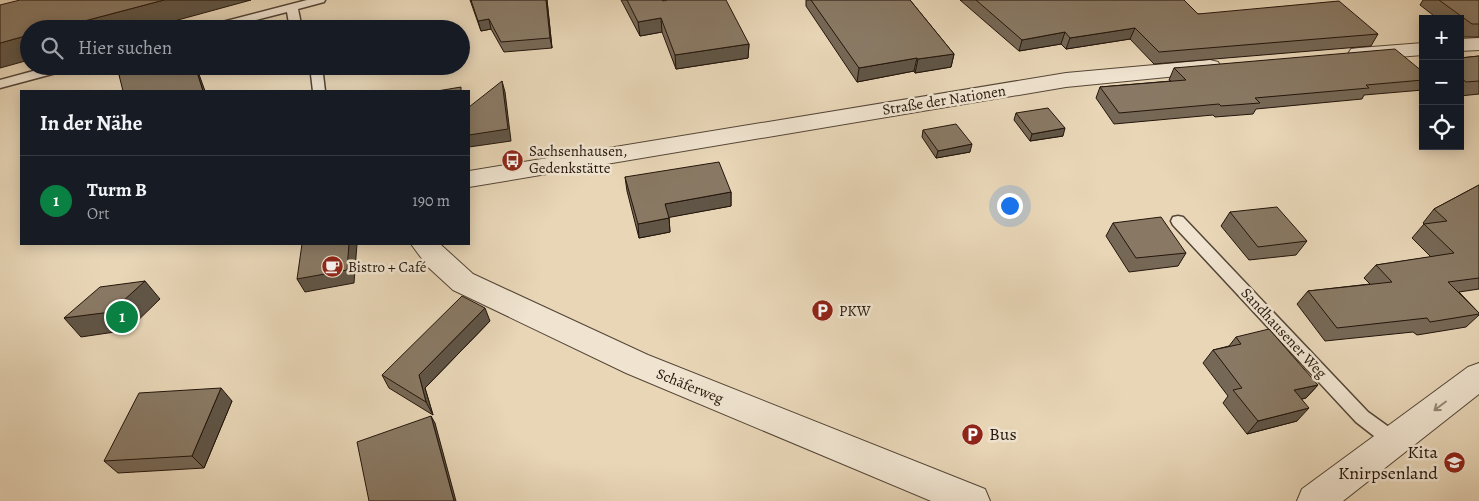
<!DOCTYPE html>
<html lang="de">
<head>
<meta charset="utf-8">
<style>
  :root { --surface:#171b24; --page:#242831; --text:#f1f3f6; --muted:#9ea1a6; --line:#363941; --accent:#0b8043 }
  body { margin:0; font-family:Alegreya,serif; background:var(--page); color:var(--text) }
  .controls { position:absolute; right:15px; top:15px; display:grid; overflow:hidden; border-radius:0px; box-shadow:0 2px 12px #0003 }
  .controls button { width:45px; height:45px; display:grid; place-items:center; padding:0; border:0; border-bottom:1px solid var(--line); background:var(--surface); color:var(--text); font:25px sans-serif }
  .you { position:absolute; left:1009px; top:205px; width:18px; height:18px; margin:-12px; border:4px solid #fff; border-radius:50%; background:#1a73e8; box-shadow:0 0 0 8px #1a73e833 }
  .badge { display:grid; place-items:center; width:32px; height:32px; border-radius:50%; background:var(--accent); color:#fff; font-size:16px; font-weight:700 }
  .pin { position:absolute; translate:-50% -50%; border:2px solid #fff; box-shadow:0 1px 5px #0006 }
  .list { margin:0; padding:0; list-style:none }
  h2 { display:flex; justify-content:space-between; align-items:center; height:65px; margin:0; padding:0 20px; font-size:21px }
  h2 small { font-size:16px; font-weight:400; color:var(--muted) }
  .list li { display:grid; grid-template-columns:32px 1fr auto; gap:15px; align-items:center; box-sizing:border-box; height:90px; padding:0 20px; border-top:1px solid var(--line) }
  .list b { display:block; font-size:19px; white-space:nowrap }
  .list p { margin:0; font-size:16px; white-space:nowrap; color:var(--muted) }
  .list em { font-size:16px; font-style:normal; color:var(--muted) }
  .icon { flex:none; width:28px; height:28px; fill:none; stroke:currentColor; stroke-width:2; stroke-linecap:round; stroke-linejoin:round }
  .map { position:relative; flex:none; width:1479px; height:501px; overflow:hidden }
  .search { position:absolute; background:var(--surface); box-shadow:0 2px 12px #0003; left:20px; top:20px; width:450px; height:55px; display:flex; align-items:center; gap:12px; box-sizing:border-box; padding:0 18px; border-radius:28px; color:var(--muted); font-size:19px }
  .panel { position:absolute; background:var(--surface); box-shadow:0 2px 12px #0003; left:20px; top:90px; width:450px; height:155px; border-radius:0px }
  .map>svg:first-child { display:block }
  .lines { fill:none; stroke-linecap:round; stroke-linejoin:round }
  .service-casing { stroke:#544536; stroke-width:3 }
  .minor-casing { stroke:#544536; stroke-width:2 }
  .service { fill:#f0e4d0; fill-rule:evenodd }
  .minor { fill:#f0e4d0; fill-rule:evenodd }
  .wall { fill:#766856; stroke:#23150b }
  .shaded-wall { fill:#605546; stroke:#23150b }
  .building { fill:#897964; stroke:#23150b }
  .oneway { stroke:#948777 }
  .labels { text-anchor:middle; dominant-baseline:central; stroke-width:5; stroke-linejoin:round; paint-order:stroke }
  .street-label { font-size:15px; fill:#23150b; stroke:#f0e4d0 }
  .poi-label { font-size:15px; fill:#23150b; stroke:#f0e4d0; text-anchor:start }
  .near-poi-label { font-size:18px; fill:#23150b; stroke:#f0e4d0; text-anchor:start }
</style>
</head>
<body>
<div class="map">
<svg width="1479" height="501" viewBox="0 0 1479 501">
  <rect width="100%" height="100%" fill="#e8d6b7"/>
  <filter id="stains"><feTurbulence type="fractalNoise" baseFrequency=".004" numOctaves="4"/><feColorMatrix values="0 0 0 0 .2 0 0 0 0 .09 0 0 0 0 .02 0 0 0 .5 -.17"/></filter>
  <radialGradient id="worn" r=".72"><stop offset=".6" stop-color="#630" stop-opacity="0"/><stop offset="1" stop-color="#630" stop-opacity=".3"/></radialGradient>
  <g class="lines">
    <defs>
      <g id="service">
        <path d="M307,0H325L324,2L298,9L302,29H290L287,12L221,29H202L203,27Z"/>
        <path d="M52,66H73L71,69L0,88V80Z"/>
        <path d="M310,66H322L325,91H313Z"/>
        <path d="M1178,216L1183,217L1368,412L1400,435L1403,441L1400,447L1394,449L1388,447L1356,422L1173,225L1171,221L1173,217Z"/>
      </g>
      <g id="minor">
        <path d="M1479,38V50L1460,51V39Z"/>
        <path d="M1423,43V55L1359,60L1351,59L1348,54L1351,49L1359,48Z"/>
        <path d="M1210,60L1218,62L1221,67L1218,72L1066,87L469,187V171L1066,73Z"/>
        <path d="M411,244H440L473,274L648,355L985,489L990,501H931L626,373L453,290L428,267Z"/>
        <path d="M1479,363V394L1343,501H1297L1302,489L1468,367Z"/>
      </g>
    </defs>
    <!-- service casing -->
    <use href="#service" class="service-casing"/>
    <!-- minor casing -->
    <use href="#minor" class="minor-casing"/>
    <!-- service -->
    <use href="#service" class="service"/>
    <!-- minor -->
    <use href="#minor" class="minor"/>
  </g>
  <!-- wall -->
  <g class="wall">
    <path d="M470,0H547L552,48L504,52L491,29L481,31Z"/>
    <path d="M621,0H662L749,44L748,58L676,69L662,32L640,36Z"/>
    <path d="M806,0H910L954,54L951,67L915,73L914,71L857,82L806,6Z"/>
    <path d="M960,0H1184L1198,14L1378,34L1371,46L1154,64L1130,39L1066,49L1061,44L1019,51Z"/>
    <path d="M1423,0H1479V37H1462L1460,35V19H1438L1420,5Z"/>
    <path d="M1479,56V94L1460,96V58Z"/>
    <path d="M1174,68L1423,72V90L1364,95L1362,99L1256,109L1253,114L1215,117L1213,115L1114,124L1096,98L1100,87L1171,81L1169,80Z"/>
    <path d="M1016,113L1063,136L1030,141L1014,120Z"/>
    <path d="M923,130L970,152L936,158L922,137Z"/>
    <path d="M625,177L731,192V206L669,217L670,232L639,238L627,191Z"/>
    <path d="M1479,185V289L1459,292L1479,313V315L1466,327L1417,335L1413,332L1325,341L1297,304L1308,291L1370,284L1364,278L1376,265L1431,257L1412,238L1424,224L1423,223L1434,209Z"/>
    <path d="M1230,212L1307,241L1296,255L1249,260L1221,226Z"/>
    <path d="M1113,223L1186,253L1178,266L1129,272L1106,236Z"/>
    <path d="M490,321L425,388L433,415L389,388L382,375Z"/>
    <path d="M1236,337L1318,385L1306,398L1302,399L1297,421L1247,434L1223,403L1228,396L1203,363L1213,350L1229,346Z"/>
    <path d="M232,401L204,468L118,473L104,461Z"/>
  </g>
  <!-- shaded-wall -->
  <g class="shaded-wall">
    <path d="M164,0H251L145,29H54Z"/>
    <path d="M546,0H547L552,48L550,38Z"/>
    <path d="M661,18L662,32L640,36L638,22Z"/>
    <path d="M489,19L491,29L481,31L478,21Z"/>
    <path d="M1135,28L1130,39L1066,49L1070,38Z"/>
    <path d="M1065,32L1061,44L1019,51L1022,40Z"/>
    <path d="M29,35V60L0,68V43Z"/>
    <path d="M749,44L748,58L676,69L675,55Z"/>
    <path d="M954,54L951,67L915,73L918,59Z"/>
    <path d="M917,58L914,71L857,82L859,68Z"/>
    <path d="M195,66H196L205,91H203Z"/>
    <path d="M502,81L505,92L511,141L469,147V135Z"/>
    <path d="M1065,128L1063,136L1030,141L1032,134Z"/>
    <path d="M972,144L970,152L936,158L938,151Z"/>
    <path d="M731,192V206L666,218L665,204Z"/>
    <path d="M669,218L670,232L639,238L638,224Z"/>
    <path d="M349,244H357L354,283L305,292L297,279Z"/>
    <path d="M145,281L160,299L128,330L81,337L64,318Z"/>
    <path d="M485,308L490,321L425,388L433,415L426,402L419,375Z"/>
    <path d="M1318,385L1306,398L1283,403L1294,390Z"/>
    <path d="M221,388L232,401L204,468L192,456Z"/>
    <path d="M1309,408L1297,421L1247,434L1258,421Z"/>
    <path d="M431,416L435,423L456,501H454Z"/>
  </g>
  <!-- building -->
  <g class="building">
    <path d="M20,0H164L54,29H29V35L0,43V5Z"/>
    <path d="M471,0H546L550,38L501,42L489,19L478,21Z"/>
    <path d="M627,0H662L663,1L668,0H726L749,44L675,55L661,18L638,22Z"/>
    <path d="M811,0H910L954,54L918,59L917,58L859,68Z"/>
    <path d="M976,0H1184L1198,14L1339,1L1378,34L1159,52L1135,28L1070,38L1065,32L1022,40Z"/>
    <path d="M1439,0H1479V24H1472Z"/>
    <path d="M1395,49L1423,72V80L1366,85L1369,88L1255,98L1260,103L1221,106L1219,104L1119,113L1100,87L1186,80L1174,68Z"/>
    <path d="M1479,56V81L1466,82L1460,77V58Z"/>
    <path d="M149,66H195L203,91H123L119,75Z"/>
    <path d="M502,81L508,129L469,135V107Z"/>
    <path d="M461,87V91H437Z"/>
    <path d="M1048,108L1065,128L1032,134L1016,113Z"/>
    <path d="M956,124L972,144L938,151L923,130Z"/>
    <path d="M719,162L731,192L665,204L669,218L638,224L625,177Z"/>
    <path d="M1479,185V278L1448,282L1479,313V314L1430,322L1427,318L1337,328L1308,291L1392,282L1376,265L1454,253L1424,224L1447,221L1434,209Z"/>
    <path d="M1277,207L1307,241L1258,247L1230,212Z"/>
    <path d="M1161,217L1186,253L1136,258L1113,223Z"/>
    <path d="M302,244H349L347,270L297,279Z"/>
    <path d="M145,281L111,312L64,318L100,287Z"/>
    <path d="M462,296L485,308L419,375L426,402L382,375Z"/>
    <path d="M1269,329L1318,385L1294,390L1309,408L1258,421L1233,390L1242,388L1213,350L1241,344L1236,337Z"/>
    <path d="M221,388L192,456L104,461L139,393Z"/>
    <path d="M431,416L454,501H369L357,442Z"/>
  </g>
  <!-- one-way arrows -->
  <defs><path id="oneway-shaft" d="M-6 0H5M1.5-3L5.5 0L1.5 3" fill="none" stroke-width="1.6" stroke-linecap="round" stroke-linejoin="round" transform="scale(1.25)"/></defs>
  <use class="oneway" href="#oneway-shaft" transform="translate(1440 406) rotate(143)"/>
  <!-- icons -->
  <defs>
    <symbol id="bus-disc" viewBox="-11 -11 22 22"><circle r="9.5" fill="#8f2418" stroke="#f0e4d0"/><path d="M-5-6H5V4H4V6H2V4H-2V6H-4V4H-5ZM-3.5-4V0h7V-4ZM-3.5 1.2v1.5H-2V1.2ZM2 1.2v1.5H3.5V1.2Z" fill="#fff"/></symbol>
    <symbol id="cafe-disc" viewBox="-11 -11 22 22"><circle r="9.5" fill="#8f2418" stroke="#f0e4d0"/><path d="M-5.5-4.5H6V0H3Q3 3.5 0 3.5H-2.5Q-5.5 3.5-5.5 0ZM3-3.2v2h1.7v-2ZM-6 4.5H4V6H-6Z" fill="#fff"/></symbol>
    <symbol id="parking-disc" viewBox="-11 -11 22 22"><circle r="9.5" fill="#8f2418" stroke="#f0e4d0"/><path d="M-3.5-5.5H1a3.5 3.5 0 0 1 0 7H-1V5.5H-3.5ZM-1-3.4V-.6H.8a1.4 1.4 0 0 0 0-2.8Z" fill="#fff"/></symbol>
    <symbol id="school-disc" viewBox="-11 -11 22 22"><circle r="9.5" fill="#8f2418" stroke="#f0e4d0"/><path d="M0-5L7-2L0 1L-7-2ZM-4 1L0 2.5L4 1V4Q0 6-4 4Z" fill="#fff"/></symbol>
  </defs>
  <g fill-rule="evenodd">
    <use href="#bus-disc" x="500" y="148" width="25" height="25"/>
    <use href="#cafe-disc" x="320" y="254" width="25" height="25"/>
    <use href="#parking-disc" x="810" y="298" width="25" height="25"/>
    <use href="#parking-disc" x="960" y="422" width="25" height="25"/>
    <use href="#school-disc" x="1442" y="450" width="25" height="25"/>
  </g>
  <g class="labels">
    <!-- street labels -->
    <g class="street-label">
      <text transform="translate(944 100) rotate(-9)">Straße der Nationen</text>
      <text transform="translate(1284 333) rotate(47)">Sandhausener Weg</text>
      <text transform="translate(690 386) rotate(22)">Schäferweg</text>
    </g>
    <!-- poi labels -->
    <g class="poi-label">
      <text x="529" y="151">Sachsenhausen,<tspan x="529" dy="17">Gedenkstätte</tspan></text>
      <text x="348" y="267">Bistro + Café</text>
      <text x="839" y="311">PKW</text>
    </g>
    <!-- near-poi labels -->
    <g class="near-poi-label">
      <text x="989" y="434">Bus</text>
      <text x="1438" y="452" text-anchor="end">Kita<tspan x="1438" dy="21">Knirpsenland</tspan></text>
    </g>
  </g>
  <rect width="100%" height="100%" filter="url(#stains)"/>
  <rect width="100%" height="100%" fill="url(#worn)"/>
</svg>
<div class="controls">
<button>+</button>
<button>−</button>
<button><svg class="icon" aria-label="locate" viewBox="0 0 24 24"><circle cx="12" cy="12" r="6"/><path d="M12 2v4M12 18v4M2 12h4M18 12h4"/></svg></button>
</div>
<div class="you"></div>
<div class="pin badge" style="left:122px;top:317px">1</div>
<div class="search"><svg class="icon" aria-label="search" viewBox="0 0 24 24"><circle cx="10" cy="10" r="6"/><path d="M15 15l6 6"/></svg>Hier suchen</div>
<section class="panel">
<h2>In der Nähe<small></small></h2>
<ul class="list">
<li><span class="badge">1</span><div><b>Turm B</b><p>Ort</p></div><em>190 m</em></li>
</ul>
</section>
</div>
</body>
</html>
